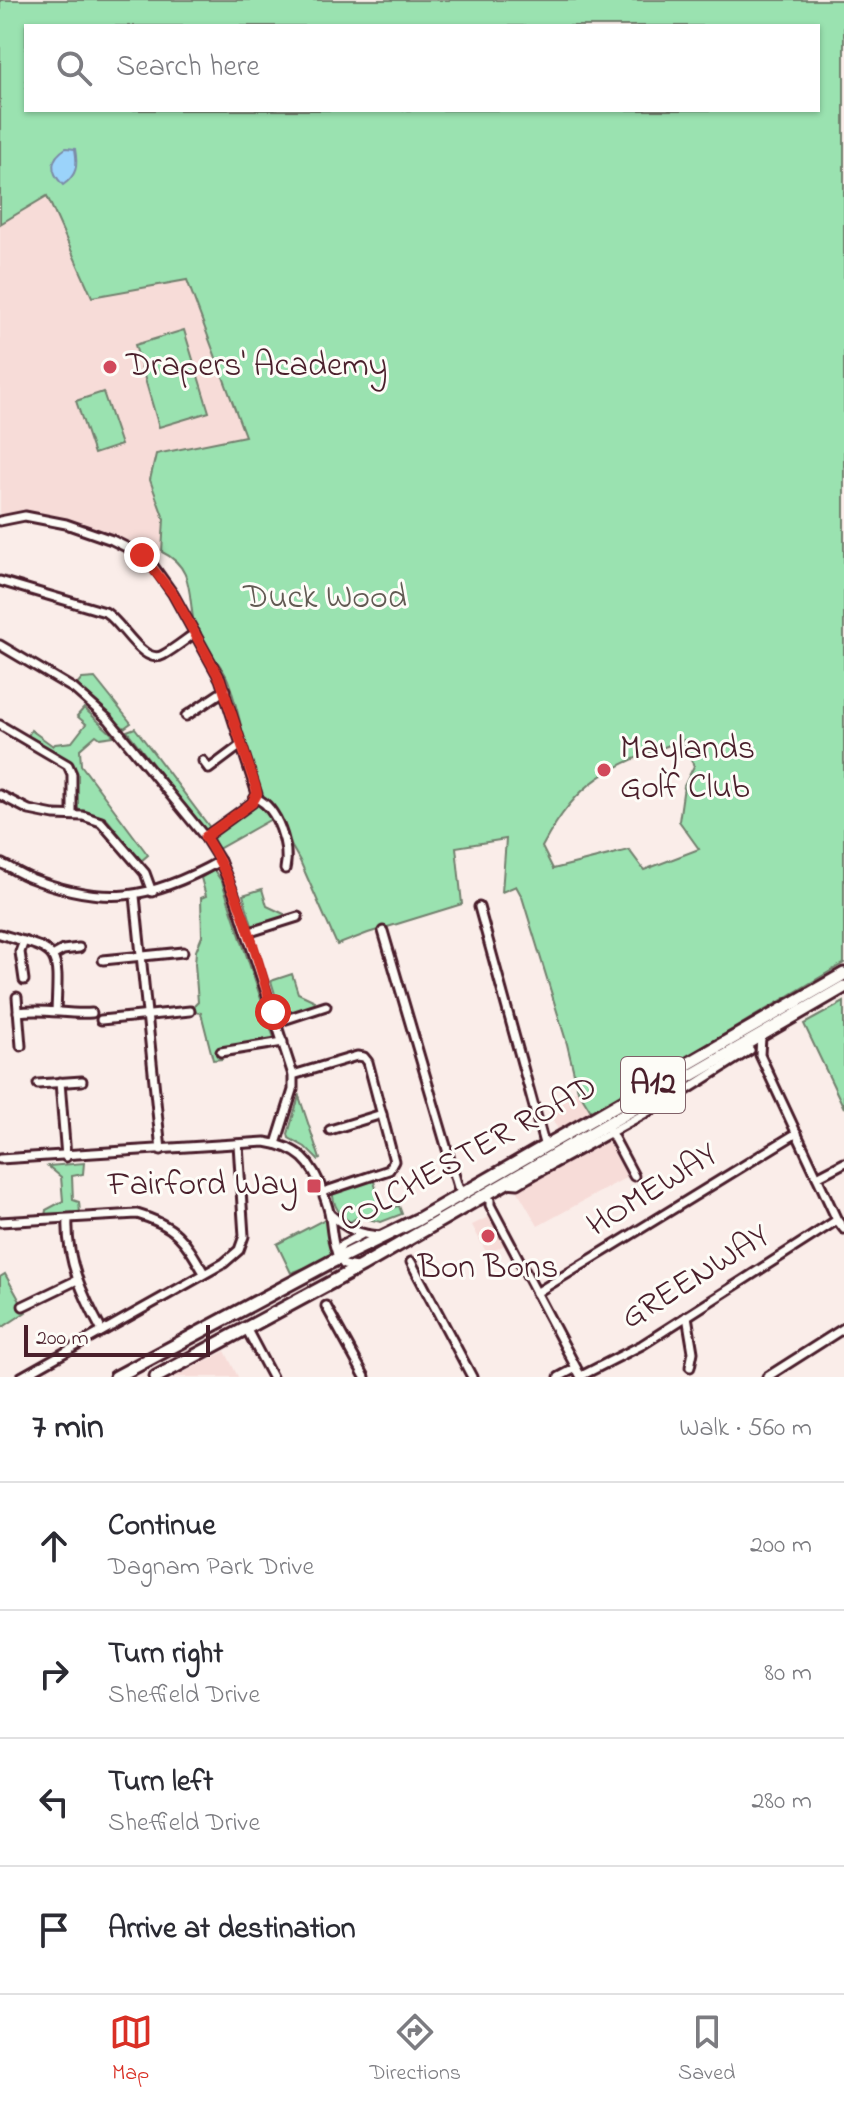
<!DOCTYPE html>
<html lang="en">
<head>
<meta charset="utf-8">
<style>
  :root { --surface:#fff; --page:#f2f2f3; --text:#2b2b33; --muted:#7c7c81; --line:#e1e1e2; --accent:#d93025 }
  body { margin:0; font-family:"Indie Flower",sans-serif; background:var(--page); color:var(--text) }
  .scale { position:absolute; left:24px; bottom:20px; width:186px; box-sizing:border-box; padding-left:8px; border:4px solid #4a1f2b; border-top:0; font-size:22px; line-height:28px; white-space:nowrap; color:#4a1f2b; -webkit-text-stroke:6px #fdfcf7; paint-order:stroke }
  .stop { position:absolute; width:24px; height:24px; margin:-18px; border:6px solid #d93025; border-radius:50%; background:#fff }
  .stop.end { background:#d93025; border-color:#fff; box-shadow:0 2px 8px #0008 }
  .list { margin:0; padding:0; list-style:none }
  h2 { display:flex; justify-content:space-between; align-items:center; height:104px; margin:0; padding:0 32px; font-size:34px }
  h2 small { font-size:26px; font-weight:400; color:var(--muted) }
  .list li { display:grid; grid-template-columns:52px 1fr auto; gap:24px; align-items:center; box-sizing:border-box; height:128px; padding:0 32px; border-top:2px solid var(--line) }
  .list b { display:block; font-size:30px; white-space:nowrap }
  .list p { margin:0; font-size:26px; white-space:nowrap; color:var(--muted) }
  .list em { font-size:26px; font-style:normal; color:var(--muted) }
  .icon { flex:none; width:44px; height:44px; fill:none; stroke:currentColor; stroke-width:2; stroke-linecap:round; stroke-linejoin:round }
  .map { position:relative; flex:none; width:844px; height:1377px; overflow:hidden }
  .search { position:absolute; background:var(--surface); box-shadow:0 2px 6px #0004; left:24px; right:24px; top:24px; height:88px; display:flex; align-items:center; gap:20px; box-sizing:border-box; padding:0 28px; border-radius:0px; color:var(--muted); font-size:30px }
  .sheet { height:616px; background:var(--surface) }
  nav { display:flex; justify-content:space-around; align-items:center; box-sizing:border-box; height:112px; border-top:2px solid var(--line); background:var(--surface); font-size:22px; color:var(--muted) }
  nav a { display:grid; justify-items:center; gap:4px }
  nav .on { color:var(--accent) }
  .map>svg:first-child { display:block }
  .built { fill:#f7dcd8 }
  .green { fill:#9ae2b0; stroke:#72806e; stroke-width:2; fill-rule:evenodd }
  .water { fill:#9bd3fa; stroke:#7b8ba7; stroke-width:2 }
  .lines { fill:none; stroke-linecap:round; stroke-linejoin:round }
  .minor-casing { stroke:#4a1f2b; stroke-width:13 }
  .highway-casing { stroke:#4a1f2b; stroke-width:17 }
  .minor { stroke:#fdfcf7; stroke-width:7 }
  .highway { stroke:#fdfcf7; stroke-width:11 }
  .route { stroke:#d93025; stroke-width:10 }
  .poi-dot { fill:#d1495b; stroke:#fdfcf7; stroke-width:3 }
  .labels { text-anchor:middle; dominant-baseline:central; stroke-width:6; stroke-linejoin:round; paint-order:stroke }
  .shield { fill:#fdfcf7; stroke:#806168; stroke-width:2 }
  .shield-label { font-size:32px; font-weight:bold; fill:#4a1f2b }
  .poi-label { font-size:34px; fill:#4a1f2b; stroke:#fdfcf7; text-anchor:start }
  .park-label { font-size:34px; fill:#625a53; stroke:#fdfcf7 }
  .street-label { font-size:34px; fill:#4a1f2b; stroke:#fdfcf7 }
</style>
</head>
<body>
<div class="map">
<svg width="844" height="1377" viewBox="0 0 844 1377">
  <rect width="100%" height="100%" fill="#faede9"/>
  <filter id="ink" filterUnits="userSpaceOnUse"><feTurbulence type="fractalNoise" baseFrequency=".0125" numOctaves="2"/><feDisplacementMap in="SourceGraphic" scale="16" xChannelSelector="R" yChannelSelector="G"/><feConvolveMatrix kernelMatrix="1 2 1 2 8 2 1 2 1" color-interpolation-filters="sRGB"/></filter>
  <g filter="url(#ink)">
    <!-- built -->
    <g class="built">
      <path d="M47,196L92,296L187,279L245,437L150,480L164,519L162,552H145L95,528L66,520L59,522L37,517L0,515V224Z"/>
      <path d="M578,1090L592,1113L558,1131L548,1103Z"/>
      <path d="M606,1138L627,1177L538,1226L516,1188Z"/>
      <path d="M490,1216L505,1245L487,1254L472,1225Z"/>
      <path d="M225,1351L238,1377H175Z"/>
    </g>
    <!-- green -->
    <g class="green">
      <path d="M0,0H844V963L592,1113L578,1090L567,1044L522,897L516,886L502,892L506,839L456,847L462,904L368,933L337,945L300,861L275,817L218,849L212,836L261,800C247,761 242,719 228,680C221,661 201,646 195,627C187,598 196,568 162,552L164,519L150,480L156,454L245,436L187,280L92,297L47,196L0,224ZM26,26H818V110H26ZM683,740L694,766L684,786L679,821L699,849L644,870L629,850L553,869L542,847C579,777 612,766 683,740Z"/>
      <path d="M184,330L209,412L159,427L135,345Z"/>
      <path d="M103,392L121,445L94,454L76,401Z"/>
      <path d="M95,678L131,723L124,728L76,686L82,679Z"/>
      <path d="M84,708L114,736L100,738L96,735L80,749L81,765L148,855L141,861L106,818L77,809L75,769L68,760L28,736L31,730L53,746L55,744L72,742L86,724L77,716Z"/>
      <path d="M135,728L211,829L208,831L204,830L127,731Z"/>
      <path d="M214,870L222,882L276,1044L221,1052L222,1059L213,1060L201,1013L194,1012L195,1005L198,1002L195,964L196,951L202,936L201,898L206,896L201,878Z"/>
      <path d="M262,889L267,906L284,914V919L253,929L243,895Z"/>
      <path d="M292,974L298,993L315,1001V1005L282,1017L271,981Z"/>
      <path d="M844,1002V1108L804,1024Z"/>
      <path d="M299,1096L320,1159L318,1160L305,1147L289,1138L288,1134Z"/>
      <path d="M84,1163L83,1174L72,1176L73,1200L79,1202L80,1213L45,1216L46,1210L63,1201L61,1177L48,1166Z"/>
      <path d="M373,1178L382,1209L399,1206L402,1214L381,1222L358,1217L350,1222C340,1216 332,1204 333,1192Z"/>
      <path d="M327,1218L332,1254L328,1259L291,1273L277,1244Z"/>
      <path d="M5,1274L26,1312L3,1327L0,1322V1277Z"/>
    </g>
    <!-- water -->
    <path class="water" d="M66,148L75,149C78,166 77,175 63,185C49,171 50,158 66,148Z"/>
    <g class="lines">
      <defs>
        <g id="minor">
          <path d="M0,521L25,516L66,524L112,540L142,555L151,563L173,594L220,679L257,794L252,803L205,837"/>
          <path d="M0,581L105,612C123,623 143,666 163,655C174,649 185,640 195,633"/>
          <path d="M0,645L74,689L109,720L205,837L220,861L234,894L293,1075V1090L276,1144"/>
          <path d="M186,716L225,690"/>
          <path d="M0,725L68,765L72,774V815"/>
          <path d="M203,761L209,769L241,745"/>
          <path d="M0,795L29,810L54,815L83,816L101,822L145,873L152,892"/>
          <path d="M256,798C278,808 290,847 285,869"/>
          <path d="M0,863C10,867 18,873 28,877C104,907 150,900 220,861"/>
          <path d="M135,896L161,1150"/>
          <path d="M479,907L545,1147"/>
          <path d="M383,931L458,1187L464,1194"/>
          <path d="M247,933L298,917"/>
          <path d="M0,934C60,952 59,947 56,1011"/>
          <path d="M24,941L20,952L24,980"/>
          <path d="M54,955L63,950L79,948"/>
          <path d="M103,960L183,952"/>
          <path d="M17,997L21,1046"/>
          <path d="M18,1012C44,1008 67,1015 92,1013"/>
          <path d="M101,1020L190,1011"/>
          <path d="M277,1022L326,1006"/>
          <path d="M761,1036L760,1055L837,1220L844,1229"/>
          <path d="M221,1052L283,1042"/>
          <path d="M293,1075L357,1056L364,1057L368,1062L394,1161L389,1170L323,1192"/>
          <path d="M60,1082L66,1157"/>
          <path d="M38,1084L82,1081"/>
          <path d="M609,1129L634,1176"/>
          <path d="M330,1130L382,1114"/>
          <path d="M0,1159L265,1142C298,1147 313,1162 323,1193C326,1201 329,1209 330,1217C332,1233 333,1253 344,1265L356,1267"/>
          <path d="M817,1177L844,1163"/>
          <path d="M506,1183L518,1184L528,1178L682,1093L750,1050"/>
          <path d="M484,1195L490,1200V1205L581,1377"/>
          <path d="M330,1214C347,1229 359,1235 381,1236"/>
          <path d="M68,1219C66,1260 83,1296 102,1331"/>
          <path d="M0,1222L137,1214C177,1226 184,1239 204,1273"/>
          <path d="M337,1253L342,1245L361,1235"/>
          <path d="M411,1262L472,1377"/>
          <path d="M536,1293L797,1133"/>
          <path d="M23,1306L77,1280"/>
          <path d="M326,1306L365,1377"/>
          <path d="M687,1316L693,1352L690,1367"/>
          <path d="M246,1328L272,1377"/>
          <path d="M581,1376L642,1345L837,1220"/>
          <path d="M21,1377L224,1263L239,1250L244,1236L238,1144"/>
          <path d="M559,1377L576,1368"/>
          <path d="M767,1377L844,1328"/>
        </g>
        <g id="highway">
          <path d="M116,1377L329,1263L417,1220L844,974"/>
          <path d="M156,1377L362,1266L844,987"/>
        </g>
      </defs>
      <!-- minor casing -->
      <use href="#minor" class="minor-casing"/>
      <!-- highway casing -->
      <use href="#highway" class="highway-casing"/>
      <!-- minor -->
      <use href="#minor" class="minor"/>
      <!-- highway -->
      <use href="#highway" class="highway"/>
    </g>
  </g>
  <g class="lines" filter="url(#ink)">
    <!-- route -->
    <path class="route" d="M142,555L173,594L220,679L256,788L257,794L252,803L205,837C239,888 256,953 273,1012"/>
  </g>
  <!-- markers -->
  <g class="poi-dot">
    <circle cx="110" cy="367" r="8"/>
    <circle cx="604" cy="770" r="8"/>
    <rect x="306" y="1178" width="16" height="16" rx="4"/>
    <circle cx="488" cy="1236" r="8"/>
  </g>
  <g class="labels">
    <!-- shield labels -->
    <rect class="shield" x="621" y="1057" width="64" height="56" rx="6"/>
    <g class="shield-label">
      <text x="653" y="1085">A12</text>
    </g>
    <!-- poi labels -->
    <g class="poi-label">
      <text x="126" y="367">Drapers' Academy</text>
      <text x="620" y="750">Maylands<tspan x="620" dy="39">Golf Club</tspan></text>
      <text x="298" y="1186" text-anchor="end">Fairford Way</text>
      <text x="488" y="1269" text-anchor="middle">Bon Bons</text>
    </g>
    <!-- park labels -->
    <g class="park-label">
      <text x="325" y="599">Duck Wood</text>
    </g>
    <!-- street labels -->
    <g class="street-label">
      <text transform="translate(469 1155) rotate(-29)">COLCHESTER ROAD</text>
      <text transform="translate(653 1191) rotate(-32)">HOMEWAY</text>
      <text transform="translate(696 1278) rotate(-32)">GREENWAY</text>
    </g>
  </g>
</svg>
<div class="scale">200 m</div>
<div class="stop" style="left:273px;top:1012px"></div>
<div class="stop end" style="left:142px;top:555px"></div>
<div class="search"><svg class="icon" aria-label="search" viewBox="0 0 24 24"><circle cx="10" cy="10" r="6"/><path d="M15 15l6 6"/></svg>Search here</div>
</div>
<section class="sheet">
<h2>7 min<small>Walk · 560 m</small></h2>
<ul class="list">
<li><svg class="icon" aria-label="ahead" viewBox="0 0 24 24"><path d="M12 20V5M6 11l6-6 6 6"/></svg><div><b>Continue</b><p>Dagnam Park Drive</p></div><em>200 m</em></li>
<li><svg class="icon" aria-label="right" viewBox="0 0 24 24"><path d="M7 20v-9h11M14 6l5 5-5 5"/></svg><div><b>Turn right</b><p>Sheffield Drive</p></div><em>80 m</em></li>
<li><svg class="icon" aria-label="left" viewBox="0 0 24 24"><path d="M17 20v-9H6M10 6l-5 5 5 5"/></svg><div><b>Turn left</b><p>Sheffield Drive</p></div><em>280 m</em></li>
<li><svg class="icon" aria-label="arrive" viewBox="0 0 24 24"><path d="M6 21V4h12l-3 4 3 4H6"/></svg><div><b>Arrive at destination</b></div></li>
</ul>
</section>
<nav>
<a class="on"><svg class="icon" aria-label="map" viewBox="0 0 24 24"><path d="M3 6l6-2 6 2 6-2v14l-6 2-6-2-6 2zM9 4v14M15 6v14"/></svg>Map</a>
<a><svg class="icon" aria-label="directions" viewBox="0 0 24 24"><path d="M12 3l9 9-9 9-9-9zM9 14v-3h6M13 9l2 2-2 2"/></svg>Directions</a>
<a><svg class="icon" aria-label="saved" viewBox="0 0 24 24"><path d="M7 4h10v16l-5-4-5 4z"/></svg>Saved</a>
</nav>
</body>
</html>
